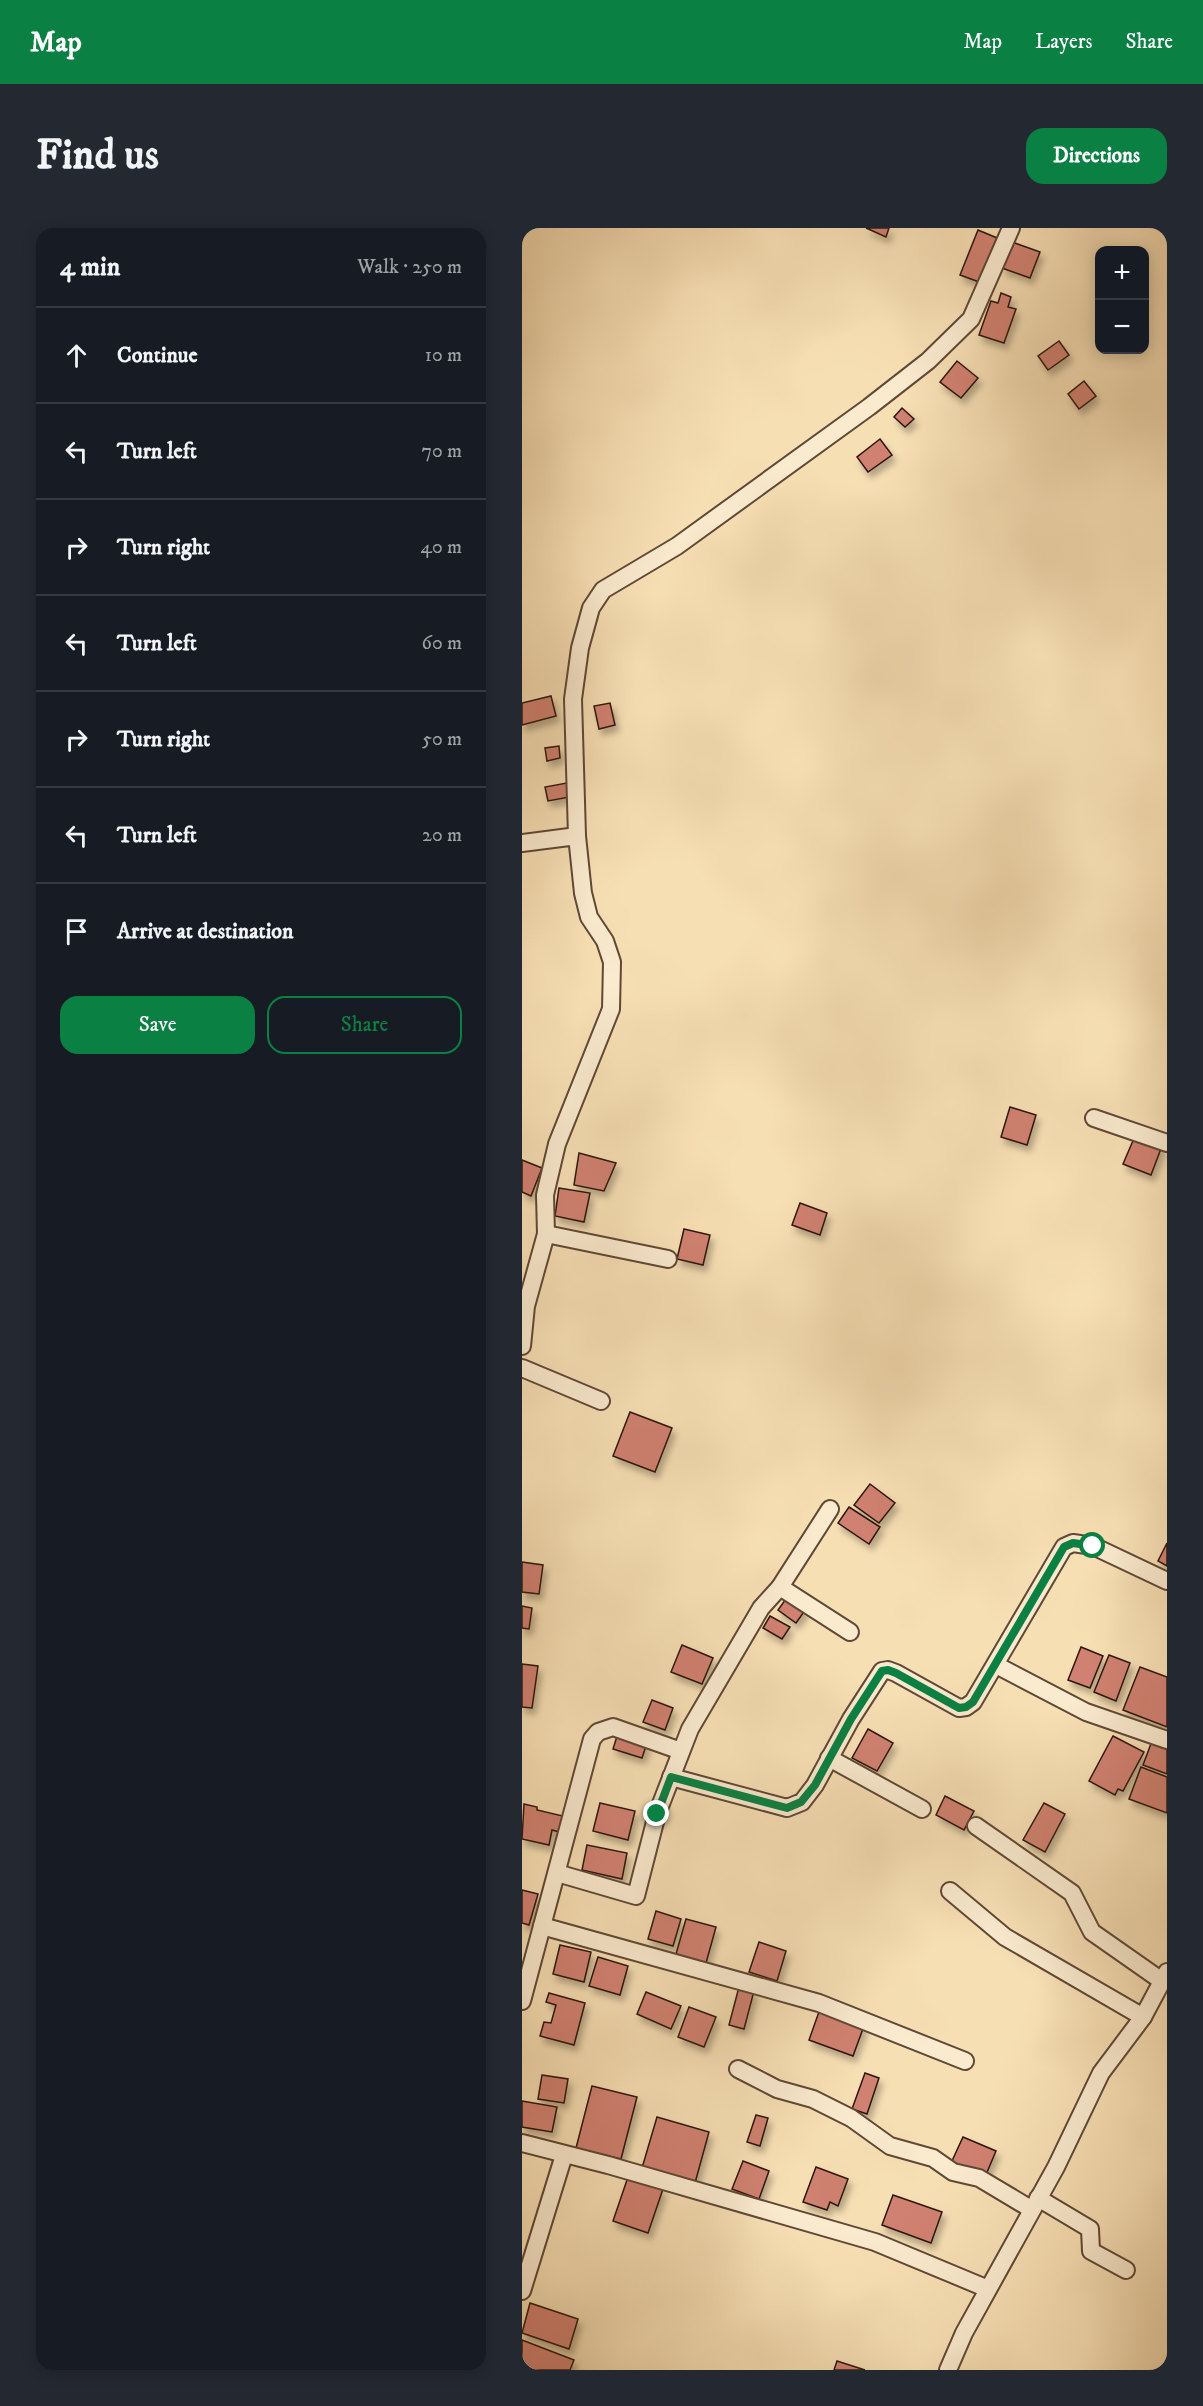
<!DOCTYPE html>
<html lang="en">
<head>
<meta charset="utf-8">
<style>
  :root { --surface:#171b24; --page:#242831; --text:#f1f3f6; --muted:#9ea1a6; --line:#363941; --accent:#0b8043 }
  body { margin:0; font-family:"IM FELL DW Pica",serif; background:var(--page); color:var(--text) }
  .controls { position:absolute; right:18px; top:18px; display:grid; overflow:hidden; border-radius:12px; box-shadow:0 3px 15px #0003 }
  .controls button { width:54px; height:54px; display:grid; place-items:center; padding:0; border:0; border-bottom:2px solid var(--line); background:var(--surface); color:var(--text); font:30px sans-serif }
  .stop { position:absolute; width:18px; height:18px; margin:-14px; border:4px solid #0b8043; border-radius:50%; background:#fff }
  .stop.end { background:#0b8043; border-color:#fff; box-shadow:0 2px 6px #0008 }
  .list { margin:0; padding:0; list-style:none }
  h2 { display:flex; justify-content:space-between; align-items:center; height:78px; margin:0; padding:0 24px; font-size:26px }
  h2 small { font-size:20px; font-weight:400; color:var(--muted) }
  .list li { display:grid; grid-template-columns:39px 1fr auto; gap:18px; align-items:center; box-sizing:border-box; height:96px; padding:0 24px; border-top:2px solid var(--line) }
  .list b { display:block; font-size:22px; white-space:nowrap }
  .list em { font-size:20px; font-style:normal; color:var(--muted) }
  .actions { display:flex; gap:12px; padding:18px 24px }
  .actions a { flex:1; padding:14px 0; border:2px solid var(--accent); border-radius:18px; text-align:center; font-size:21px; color:var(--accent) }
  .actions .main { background:var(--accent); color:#fff }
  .icon { flex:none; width:33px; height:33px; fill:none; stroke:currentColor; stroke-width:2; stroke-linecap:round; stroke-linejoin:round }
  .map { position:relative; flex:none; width:645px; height:2142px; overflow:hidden; border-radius:18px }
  header { display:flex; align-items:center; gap:36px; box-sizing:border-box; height:84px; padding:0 30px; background:var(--accent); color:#fff }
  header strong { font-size:28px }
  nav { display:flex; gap:33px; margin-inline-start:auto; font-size:21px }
  .intro { display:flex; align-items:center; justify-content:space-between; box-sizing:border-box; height:144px; padding:0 36px }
  h1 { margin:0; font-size:42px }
  .button { padding:15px 27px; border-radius:18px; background:var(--accent); color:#fff; font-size:21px; font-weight:700 }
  main { display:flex; gap:36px; padding:0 36px }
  aside { flex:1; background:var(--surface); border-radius:18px; box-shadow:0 3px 15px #0003 }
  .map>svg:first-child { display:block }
  .building { fill:#d08171; stroke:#2d160c; stroke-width:1.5; filter:url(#shadow) }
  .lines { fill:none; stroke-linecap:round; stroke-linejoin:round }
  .street-casing { stroke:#604836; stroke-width:20 }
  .street { stroke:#faeace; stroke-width:16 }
  .route { stroke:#0b8043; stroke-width:8 }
</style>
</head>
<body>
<header>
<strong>Map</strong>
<nav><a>Map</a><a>Layers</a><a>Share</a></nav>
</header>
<div class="intro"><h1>Find us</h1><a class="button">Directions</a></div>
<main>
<aside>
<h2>4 min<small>Walk · 250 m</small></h2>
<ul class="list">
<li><svg class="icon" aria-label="ahead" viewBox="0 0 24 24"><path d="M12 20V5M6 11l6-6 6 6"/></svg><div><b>Continue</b></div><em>10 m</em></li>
<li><svg class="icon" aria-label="left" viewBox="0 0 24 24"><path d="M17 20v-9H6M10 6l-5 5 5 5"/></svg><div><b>Turn left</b></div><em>70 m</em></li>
<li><svg class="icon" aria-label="right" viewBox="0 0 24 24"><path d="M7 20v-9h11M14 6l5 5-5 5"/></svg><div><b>Turn right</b></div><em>40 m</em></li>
<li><svg class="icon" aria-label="left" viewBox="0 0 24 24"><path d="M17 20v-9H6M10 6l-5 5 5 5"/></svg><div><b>Turn left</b></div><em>60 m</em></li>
<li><svg class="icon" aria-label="right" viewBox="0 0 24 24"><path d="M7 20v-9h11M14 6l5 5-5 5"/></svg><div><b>Turn right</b></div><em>50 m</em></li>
<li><svg class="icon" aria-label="left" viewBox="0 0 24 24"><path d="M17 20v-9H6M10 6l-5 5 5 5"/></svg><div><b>Turn left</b></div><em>20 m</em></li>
<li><svg class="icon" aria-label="arrive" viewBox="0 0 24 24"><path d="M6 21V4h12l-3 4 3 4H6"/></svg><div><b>Arrive at destination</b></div></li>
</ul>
<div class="actions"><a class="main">Save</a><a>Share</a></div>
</aside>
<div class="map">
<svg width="645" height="2142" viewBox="0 0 645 2142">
  <defs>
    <filter id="shadow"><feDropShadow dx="3.5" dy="6" stdDeviation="3" flood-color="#0004"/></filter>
  </defs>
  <rect width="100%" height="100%" fill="#f7dfb4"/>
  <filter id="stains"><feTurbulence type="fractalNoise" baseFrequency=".00333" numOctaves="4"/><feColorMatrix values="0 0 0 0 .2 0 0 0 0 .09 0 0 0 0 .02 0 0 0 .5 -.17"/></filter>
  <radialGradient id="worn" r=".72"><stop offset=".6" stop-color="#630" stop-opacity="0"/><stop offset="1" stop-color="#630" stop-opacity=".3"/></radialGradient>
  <!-- building -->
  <g class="building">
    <path d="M344,0H367L364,9Z"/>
    <path d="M456,2L480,12L460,55L438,47Z"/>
    <path d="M490,14L518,24L508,50L480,40Z"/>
    <path d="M479,65L489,69L486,79L494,81L482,115L457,107L469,73L476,75Z"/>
    <path d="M537,113L547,127L526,142L516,128Z"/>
    <path d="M435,133L456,150L439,170L418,154Z"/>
    <path d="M562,153L574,168L557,181L546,166Z"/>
    <path d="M380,180L392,191L383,199L372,189Z"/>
    <path d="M358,211L370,227L346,244L335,229Z"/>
    <path d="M29,468L34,488L0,497V475Z"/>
    <path d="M88,475L93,497L77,501L72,478Z"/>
    <path d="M37,518L38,530L25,533L23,520Z"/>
    <path d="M50,554L53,568L26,573L23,559Z"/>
    <path d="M488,879L514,887L505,917L479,909Z"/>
    <path d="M613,908L640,918L629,947L601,936Z"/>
    <path d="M57,925L94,935L82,963L52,957Z"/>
    <path d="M0,932L20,940L9,968L0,964Z"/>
    <path d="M37,960L68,965L62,994L33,988Z"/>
    <path d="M278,975L305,985L298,1007L270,997Z"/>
    <path d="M162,1001L188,1007L181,1037L155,1031Z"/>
    <path d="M108,1184L150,1200L133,1244L91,1228Z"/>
    <path d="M348,1256L373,1275L357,1295L332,1277Z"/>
    <path d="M327,1279L358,1299L347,1316L316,1295Z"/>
    <path d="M645,1315V1338L636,1333Z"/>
    <path d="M0,1334L21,1337L17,1366L0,1364Z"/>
    <path d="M266,1368L284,1381L274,1395L256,1382Z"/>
    <path d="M0,1378L10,1380L7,1401L0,1400Z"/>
    <path d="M248,1388L268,1399L260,1411L241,1400Z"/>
    <path d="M160,1417L191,1430L180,1456L149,1444Z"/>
    <path d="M559,1419L581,1428L568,1460L546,1452Z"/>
    <path d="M587,1427L608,1435L594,1473L572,1464Z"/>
    <path d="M0,1436L16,1438L10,1480L0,1479Z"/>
    <path d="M618,1439L645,1449V1499L601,1482Z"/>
    <path d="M130,1472L151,1480L143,1502L121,1494Z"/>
    <path d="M346,1501L371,1515L355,1543L330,1530Z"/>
    <path d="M96,1505L125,1515L120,1530L91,1521Z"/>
    <path d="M591,1508L622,1524L601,1563L596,1561L593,1567L567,1553Z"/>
    <path d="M630,1513L645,1519V1546L621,1537Z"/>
    <path d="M619,1539L645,1549V1585L607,1571Z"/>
    <path d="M423,1568L452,1583L442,1602L414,1587Z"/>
    <path d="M78,1575L113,1583L106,1612L71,1603Z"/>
    <path d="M522,1575L543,1586L523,1624L501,1612Z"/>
    <path d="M2,1576L15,1579V1582L45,1589L41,1605L30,1602L27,1617L0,1611Z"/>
    <path d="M65,1617L105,1625L100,1651L60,1642Z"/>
    <path d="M0,1662L16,1666L7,1697L0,1695Z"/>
    <path d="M134,1683L159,1691L151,1718L126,1711Z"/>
    <path d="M164,1691L194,1699L184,1735L154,1726Z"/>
    <path d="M237,1714L264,1723L255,1753L227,1744Z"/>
    <path d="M38,1717L69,1724L62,1754L31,1746Z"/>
    <path d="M76,1729L106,1738L98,1767L67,1758Z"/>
    <path d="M217,1759L232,1763L222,1801L207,1797Z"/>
    <path d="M124,1764L159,1778L149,1801L115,1786Z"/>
    <path d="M27,1765L63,1775L52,1817L18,1808L22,1794L29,1795L34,1777L24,1774Z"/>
    <path d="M167,1779L194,1789L182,1819L156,1809Z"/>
    <path d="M298,1781L342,1798L331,1828L287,1812Z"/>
    <path d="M343,1845L357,1850L345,1886L330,1881Z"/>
    <path d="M20,1847L46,1851L42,1875L16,1871Z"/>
    <path d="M70,1858L115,1869L99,1931L54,1920Z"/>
    <path d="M0,1873L35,1879L30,1904L0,1899Z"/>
    <path d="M234,1887L246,1890L238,1918L225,1914Z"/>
    <path d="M135,1889L187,1904L173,1955L120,1940Z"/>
    <path d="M441,1909L474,1923L463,1949L429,1935Z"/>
    <path d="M221,1933L247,1943L237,1971L210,1961Z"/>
    <path d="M294,1939L326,1951L316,1978L308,1974L305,1982L281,1974Z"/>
    <path d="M106,1949L141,1961L126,2005L91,1993Z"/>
    <path d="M371,1967L420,1984L409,2015L360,1997Z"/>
    <path d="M8,2075L56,2091L47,2121L0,2105Z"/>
    <path d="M0,2112L52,2132L48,2142H0Z"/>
    <path d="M315,2133L343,2142H312Z"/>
  </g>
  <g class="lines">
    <defs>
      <g id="street">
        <path d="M55,608L51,471L58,420L69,380L81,362L155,318L347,179L406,133L449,91L489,0"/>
        <path d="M0,615L55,608L61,665L67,689L83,713L90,734L89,781L35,916L23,967L24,1006L4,1078L0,1118"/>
        <path d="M572,890L645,915"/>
        <path d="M24,1006L146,1031"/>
        <path d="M0,1140L79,1173"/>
        <path d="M258,1359L328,1404"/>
        <path d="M474,1437L564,1484L645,1512"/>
        <path d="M307,1530L400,1581"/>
        <path d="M149,1549L265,1580L280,1574L293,1557L329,1491L360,1443L366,1442L374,1445L437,1480L444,1479L451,1474L542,1319L551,1315L571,1318L645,1353"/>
        <path d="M454,1598L550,1665L570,1704L640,1753"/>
        <path d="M35,1645L114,1668L135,1586L168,1501L239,1380L258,1359L308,1281"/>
        <path d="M428,1663L483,1709L621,1789"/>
        <path d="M20,1698L297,1775L443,1833"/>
        <path d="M0,1773L70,1511L76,1504L91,1499L159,1523"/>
        <path d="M216,1841L255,1861L291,1871L329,1890L368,1918L411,1930L431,1944L457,1950L509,1981"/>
        <path d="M0,1915L86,1937L353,2014L466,2061"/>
        <path d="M516,1970L568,2001L569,2023L604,2042"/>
        <path d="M0,2063L42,1927"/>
        <path d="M426,2142L442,2105L534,1939L579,1845L621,1789L645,1744"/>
      </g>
    </defs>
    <!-- street casing -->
    <use href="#street" class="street-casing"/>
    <!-- street -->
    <use href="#street" class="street"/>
  </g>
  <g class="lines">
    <!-- route -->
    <path class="route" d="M135,1586L149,1549L265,1580L279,1574L293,1557L329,1491L360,1443L366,1442L374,1445L437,1480L444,1479L451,1474L542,1319L551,1315L571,1318"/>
  </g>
  <rect width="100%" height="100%" filter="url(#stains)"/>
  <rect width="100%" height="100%" fill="url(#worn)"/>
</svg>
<div class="controls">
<button>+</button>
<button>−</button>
</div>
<div class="stop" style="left:571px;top:1318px"></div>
<div class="stop end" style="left:135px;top:1586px"></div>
</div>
</main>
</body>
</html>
